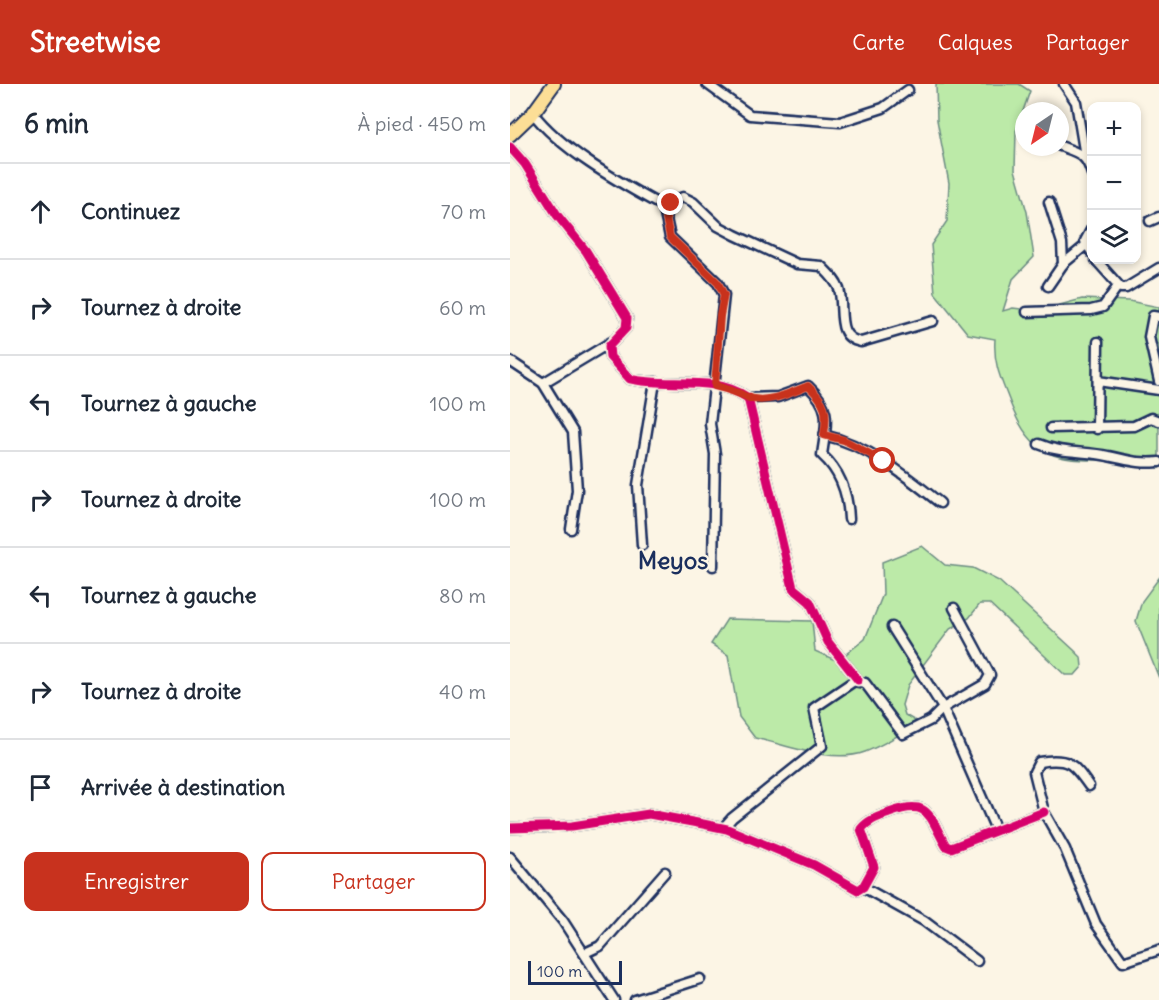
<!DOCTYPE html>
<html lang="fr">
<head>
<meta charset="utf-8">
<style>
  :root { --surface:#fff; --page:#f2f2f3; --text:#1f2937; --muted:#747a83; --line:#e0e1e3; --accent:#c8321e }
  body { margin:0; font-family:Delius,sans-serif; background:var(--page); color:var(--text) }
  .controls { position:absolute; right:18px; top:18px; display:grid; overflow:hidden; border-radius:12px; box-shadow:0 3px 9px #0003 }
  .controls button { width:54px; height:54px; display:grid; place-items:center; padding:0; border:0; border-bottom:2px solid var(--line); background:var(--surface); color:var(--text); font:30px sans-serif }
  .compass { position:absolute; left:505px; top:18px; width:54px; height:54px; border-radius:50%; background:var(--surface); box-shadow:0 3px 9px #0003; rotate:215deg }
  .scale { position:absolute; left:18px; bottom:15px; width:94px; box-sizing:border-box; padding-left:6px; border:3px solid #1b2f5e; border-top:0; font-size:16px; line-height:21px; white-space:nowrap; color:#1b2f5e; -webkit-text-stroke:4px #fcf5e5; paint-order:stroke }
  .stop { position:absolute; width:18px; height:18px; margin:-14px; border:4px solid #c8321e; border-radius:50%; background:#fff }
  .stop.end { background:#c8321e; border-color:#fff; box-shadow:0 2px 6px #0008 }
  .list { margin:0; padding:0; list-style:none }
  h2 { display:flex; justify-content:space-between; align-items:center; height:78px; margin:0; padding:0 24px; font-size:26px }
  h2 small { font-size:20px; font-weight:400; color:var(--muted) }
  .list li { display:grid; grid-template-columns:39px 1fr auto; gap:18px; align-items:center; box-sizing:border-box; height:96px; padding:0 24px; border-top:2px solid var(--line) }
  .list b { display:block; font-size:22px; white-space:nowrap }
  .list em { font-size:20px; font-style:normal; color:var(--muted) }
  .actions { display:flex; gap:12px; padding:18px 24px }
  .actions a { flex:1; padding:14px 0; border:2px solid var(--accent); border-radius:12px; text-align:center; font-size:21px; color:var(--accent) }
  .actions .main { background:var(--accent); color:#fff }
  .icon { flex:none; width:33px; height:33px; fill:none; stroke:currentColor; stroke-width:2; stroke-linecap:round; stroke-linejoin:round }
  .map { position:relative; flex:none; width:649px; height:916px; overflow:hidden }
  header { display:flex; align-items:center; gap:36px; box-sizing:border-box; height:84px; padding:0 30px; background:var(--accent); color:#fff }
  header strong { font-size:28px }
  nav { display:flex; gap:33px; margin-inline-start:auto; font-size:21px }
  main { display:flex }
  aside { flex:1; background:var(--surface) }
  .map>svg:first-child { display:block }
  .green { fill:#bceaa8; stroke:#6c8c83; stroke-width:1.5 }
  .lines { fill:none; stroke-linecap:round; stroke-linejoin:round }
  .minor-casing { stroke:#1b2f5e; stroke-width:13 }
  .highway-casing { stroke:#1b2f5e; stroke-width:16 }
  .minor { stroke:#fcf5e5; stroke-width:8 }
  .highway { stroke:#fcde96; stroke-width:12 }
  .cycleway-casing { stroke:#fcf5e5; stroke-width:13 }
  .cycleway { stroke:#d6006c; stroke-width:9 }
  .route { stroke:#c8321e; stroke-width:8 }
  .labels { text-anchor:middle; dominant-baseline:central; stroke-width:4.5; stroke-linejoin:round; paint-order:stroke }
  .quarter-label { font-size:24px; font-weight:bold; fill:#1b2f5e; stroke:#fcf5e5 }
</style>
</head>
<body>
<header>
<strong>Streetwise</strong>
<nav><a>Carte</a><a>Calques</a><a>Partager</a></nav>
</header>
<main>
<aside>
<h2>6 min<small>À pied · 450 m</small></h2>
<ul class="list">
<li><svg class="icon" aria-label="ahead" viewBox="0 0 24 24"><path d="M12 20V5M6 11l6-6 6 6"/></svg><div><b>Continuez</b></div><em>70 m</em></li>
<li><svg class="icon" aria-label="right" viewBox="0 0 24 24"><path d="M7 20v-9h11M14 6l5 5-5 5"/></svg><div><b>Tournez à droite</b></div><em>60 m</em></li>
<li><svg class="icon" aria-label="left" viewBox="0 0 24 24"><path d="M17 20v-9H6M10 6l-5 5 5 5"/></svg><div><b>Tournez à gauche</b></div><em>100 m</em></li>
<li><svg class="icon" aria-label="right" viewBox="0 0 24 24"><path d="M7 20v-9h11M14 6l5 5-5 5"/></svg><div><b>Tournez à droite</b></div><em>100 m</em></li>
<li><svg class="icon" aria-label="left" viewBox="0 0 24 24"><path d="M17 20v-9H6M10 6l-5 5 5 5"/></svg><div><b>Tournez à gauche</b></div><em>80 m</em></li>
<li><svg class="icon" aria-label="right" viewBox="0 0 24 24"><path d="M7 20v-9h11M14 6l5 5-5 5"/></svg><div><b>Tournez à droite</b></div><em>40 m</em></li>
<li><svg class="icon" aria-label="arrive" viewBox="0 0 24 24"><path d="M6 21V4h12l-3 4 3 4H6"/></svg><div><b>Arrivée à destination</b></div></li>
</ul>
<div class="actions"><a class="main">Enregistrer</a><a>Partager</a></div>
</aside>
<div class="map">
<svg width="649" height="916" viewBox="0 0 649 916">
  <rect width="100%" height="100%" fill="#fcf5e5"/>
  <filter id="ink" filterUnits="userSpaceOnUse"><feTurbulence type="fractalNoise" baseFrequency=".0167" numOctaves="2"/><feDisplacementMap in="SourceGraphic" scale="12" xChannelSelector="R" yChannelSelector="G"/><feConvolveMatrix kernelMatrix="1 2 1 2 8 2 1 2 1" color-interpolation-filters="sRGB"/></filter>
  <g filter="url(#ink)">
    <!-- green -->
    <g class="green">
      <path d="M426,0H509L520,7L506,47L505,86L517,128L524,173L503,195L493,227L503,224L527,227L572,215L619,217L649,223V384C587,360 534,406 501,321C492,297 483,281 485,255L458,250L425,209L421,161L437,137L439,99L427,36Z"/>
      <path d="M412,462L435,481L463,484L489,497L564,566L571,573L572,583L565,591H555L480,520H470L459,534L440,545L398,601L392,621L395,631L409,639C392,649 374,661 355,668C322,680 277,661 245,654L229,633L218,571L201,560L217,535L302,537L305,567L327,577L355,555L373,510L372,478Z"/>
      <path d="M649,494V594L626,537L632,517Z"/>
    </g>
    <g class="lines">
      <defs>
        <g id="minor">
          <path d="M197,0L240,31L330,38L373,24L398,6"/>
          <path d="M554,0L566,18L575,72"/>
          <path d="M23,29C49,64 107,97 145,118L153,121L173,113L183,118L208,142L225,151L287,180L311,182C318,189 326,196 329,205C335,224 324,254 351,258L423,237"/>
          <path d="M550,62C568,69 576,69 582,90"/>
          <path d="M0,63L15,80L47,131L76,167L117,234L116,244L99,262L100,273L120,295C157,304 205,290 238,314L283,504L300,518L318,558L348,596"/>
          <path d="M539,118L552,159L553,180"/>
          <path d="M153,121L160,153L208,199L214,211L200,340L205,370L203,482"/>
          <path d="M640,137L649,133"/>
          <path d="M582,144L575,157L582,169"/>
          <path d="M586,176L611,204H616L649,184"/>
          <path d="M538,202L553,180L576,161"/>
          <path d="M517,228L581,226L593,223L608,202"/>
          <path d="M649,233L643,232L639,253L649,297"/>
          <path d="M0,277L33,299L63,348L67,406L61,445"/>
          <path d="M588,297L649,306"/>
          <path d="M33,299L103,257"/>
          <path d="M238,314L268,313L298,302C323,325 316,340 312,371C331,388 338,410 339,435"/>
          <path d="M541,344L624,342L641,334L649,337"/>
          <path d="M587,345L588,258"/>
          <path d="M314,351C358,361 395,391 430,419"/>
          <path d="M529,360C552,370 575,367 598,372C619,376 627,380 649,378"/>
          <path d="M132,461L128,401L145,298"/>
          <path d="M382,543L433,624L486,746"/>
          <path d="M579,702C563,679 558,673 529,678L524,688L534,728L555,765L586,840L613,878L649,866"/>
          <path d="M0,744L62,742L139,730L193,740L217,745L304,781L348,806L353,803L364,783L351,745C358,736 368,733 379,729C419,714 418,730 436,762L441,764L534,728"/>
          <path d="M213,744L222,734L312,662L304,624L344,597L355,599L393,650L421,636L433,624L475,600L480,591L444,524"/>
          <path d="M0,773L53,837L104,916"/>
          <path d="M353,803L414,837L467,877"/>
          <path d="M75,869L90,862L155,788"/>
          <path d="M125,916L190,895"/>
        </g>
        <path id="highway" d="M0,51L23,29L44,0"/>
      </defs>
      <!-- minor casing -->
      <use href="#minor" class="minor-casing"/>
      <!-- highway casing -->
      <use href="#highway" class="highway-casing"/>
      <!-- minor -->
      <use href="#minor" class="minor"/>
      <!-- highway -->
      <use href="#highway" class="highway"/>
      <defs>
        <g id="cycleway">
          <path d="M0,63L15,80L47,131L76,167L117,234L116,244L99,262L100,273L120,295C157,304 205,290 238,314L283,504L300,518L318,558L348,596"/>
          <path d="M0,744L62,742L139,730L193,740L217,745L304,781L348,806L353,803L364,783L351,745C358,736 368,733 379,729C419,714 418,730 436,762L441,764L534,728"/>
        </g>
      </defs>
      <!-- cycleway casing -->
      <use href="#cycleway" class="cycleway-casing"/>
      <!-- cycleway -->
      <use href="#cycleway" class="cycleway"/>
    </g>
  </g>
  <g class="lines" filter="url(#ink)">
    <!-- route -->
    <path class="route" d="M161,119L153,121L160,153L208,199L214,211L210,232L205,302C217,305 227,308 237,313C255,321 281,309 298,302C316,318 318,327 314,351L334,356L373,377"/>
  </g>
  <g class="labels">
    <!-- quarter labels -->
    <g class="quarter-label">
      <text x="163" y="476">Meyos</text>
    </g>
  </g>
</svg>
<div class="controls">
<button>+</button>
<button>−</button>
<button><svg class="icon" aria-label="layers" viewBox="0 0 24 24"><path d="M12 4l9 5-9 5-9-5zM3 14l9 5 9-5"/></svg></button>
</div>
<svg class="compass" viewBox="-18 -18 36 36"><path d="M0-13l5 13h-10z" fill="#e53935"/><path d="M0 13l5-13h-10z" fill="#747a83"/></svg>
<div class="scale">100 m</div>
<div class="stop" style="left:373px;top:377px"></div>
<div class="stop end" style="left:161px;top:119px"></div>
</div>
</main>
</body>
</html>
